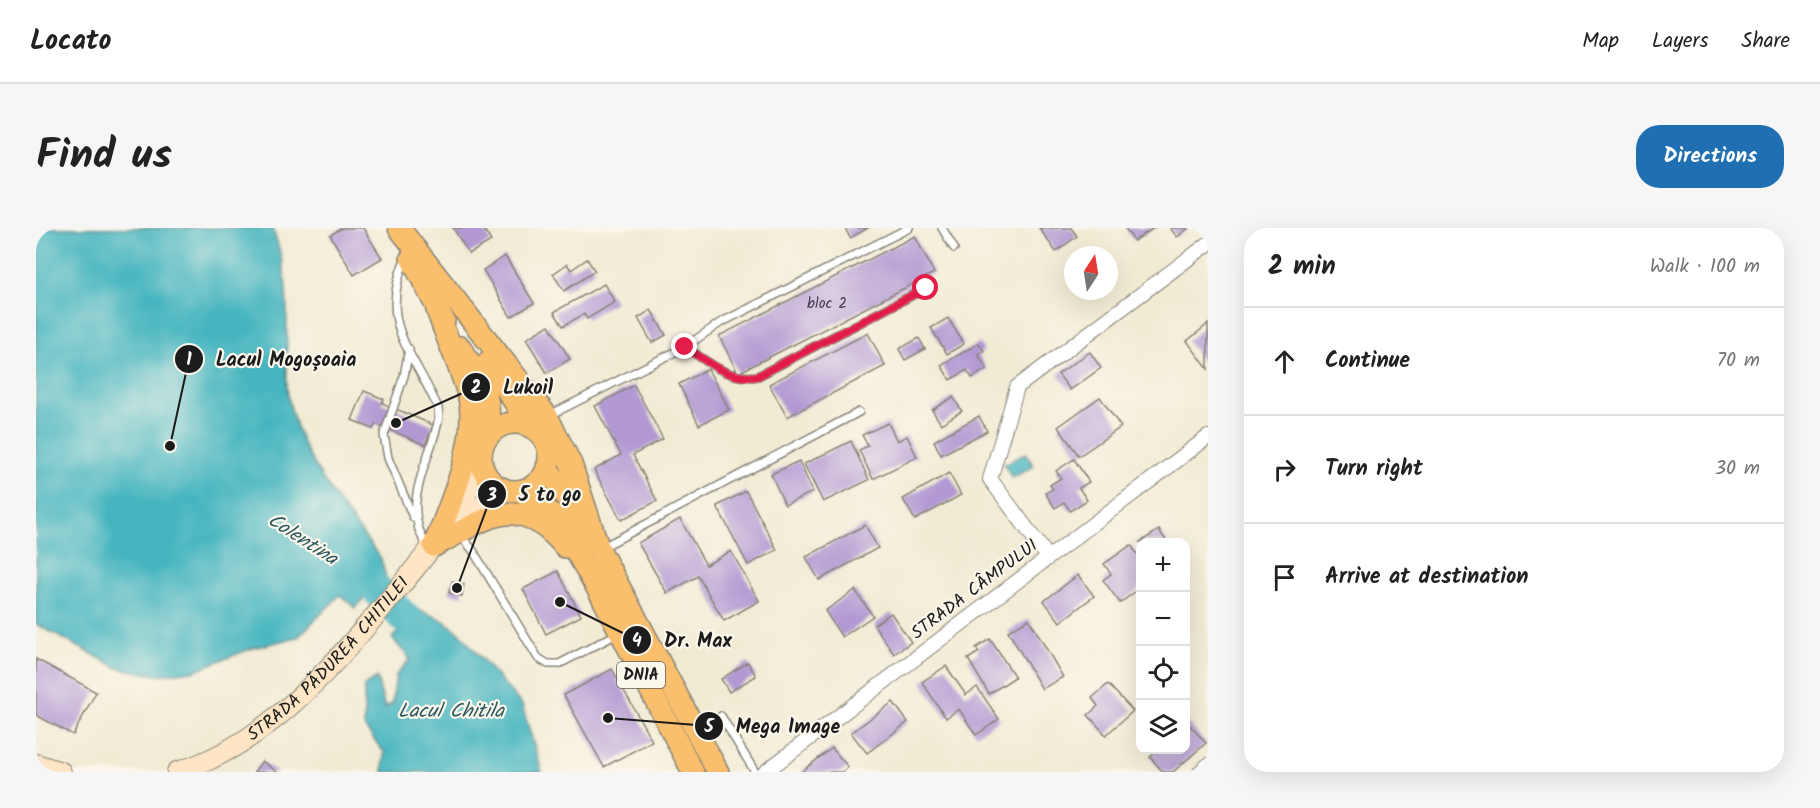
<!DOCTYPE html>
<html lang="en">
<head>
<meta charset="utf-8">
<style>
  :root { --surface:#fff; --page:#f6f6f6; --text:#222; --muted:#767676; --line:#e0e0e0; --accent:#1f6fb2 }
  body { margin:0; font-family:Kalam,sans-serif; background:var(--page); color:var(--text) }
  .controls { position:absolute; right:18px; bottom:18px; display:grid; overflow:hidden; border-radius:12px; box-shadow:0 6px 24px #0002 }
  .controls button { width:54px; height:54px; display:grid; place-items:center; padding:0; border:0; border-bottom:2px solid var(--line); background:var(--surface); color:var(--text); font:30px sans-serif }
  .compass { position:absolute; left:1028px; top:18px; width:54px; height:54px; border-radius:50%; background:var(--surface); box-shadow:0 6px 24px #0002; rotate:12deg }
  .stop { position:absolute; width:18px; height:18px; margin:-14px; border:4px solid #e11d48; border-radius:50%; background:#fff }
  .stop.end { background:#e11d48; border-color:#fff; box-shadow:0 2px 6px #0008 }
  .list { margin:0; padding:0; list-style:none }
  h2 { display:flex; justify-content:space-between; align-items:center; height:78px; margin:0; padding:0 24px; font-size:26px }
  h2 small { font-size:20px; font-weight:400; color:var(--muted) }
  .list li { display:grid; grid-template-columns:39px 1fr auto; gap:18px; align-items:center; box-sizing:border-box; height:108px; padding:0 24px; border-top:2px solid var(--line) }
  .list b { display:block; font-size:22px; white-space:nowrap }
  .list em { font-size:20px; font-style:normal; color:var(--muted) }
  .icon { flex:none; width:33px; height:33px; fill:none; stroke:currentColor; stroke-width:2; stroke-linecap:round; stroke-linejoin:round }
  .map { position:relative; flex:none; width:1172px; height:544px; overflow:hidden; border-radius:24px }
  header { display:flex; align-items:center; gap:36px; box-sizing:border-box; height:84px; padding:0 30px; background:var(--surface); border-bottom:2px solid var(--line) }
  header strong { font-size:28px }
  nav { display:flex; gap:33px; margin-inline-start:auto; font-size:21px }
  .intro { display:flex; align-items:center; justify-content:space-between; box-sizing:border-box; height:144px; padding:0 36px }
  h1 { margin:0; font-size:42px }
  .button { padding:15px 27px; border-radius:24px; background:var(--accent); color:#fff; font-size:21px; font-weight:700 }
  main { display:flex; gap:36px; padding:0 36px }
  aside { flex:1; background:var(--surface); border-radius:24px; box-shadow:0 6px 24px #0002 }
  .map>svg:first-child { display:block }
  .water { fill:#47b5c0; stroke:#32686e; stroke-width:1.5 }
  .lines { fill:none; stroke-linecap:round; stroke-linejoin:round }
  .river { stroke:#47b5c0; stroke-width:32 }
  .building { fill:#b299d3 }
  .service-casing { stroke:#878478; stroke-width:10 }
  .minor-casing { stroke:#878478; stroke-width:16 }
  .secondary-casing { stroke:#878478; stroke-width:22 }
  .primary-casing { stroke:#878478; stroke-width:24 }
  .service { stroke:#fff; stroke-width:7 }
  .minor { stroke:#fff; stroke-width:14 }
  .secondary { stroke:#fde5c5; stroke-width:20 }
  .primary { stroke:#f9bf6d; stroke-width:21 }
  .route { stroke:#e11d48; stroke-width:8 }
  .labels { text-anchor:middle; dominant-baseline:central; stroke-width:4.5; stroke-linejoin:round; paint-order:stroke }
  .number-label { font-size:15px; fill:#423b4a }
  .shield { fill:#fbf7ec; stroke:#5f5e5a; stroke-width:1.5 }
  .shield-label { font-size:16px; font-weight:bold; fill:#1c1c1c }
  .street-label { font-size:18px; fill:#1c1c1c; stroke:#fbf7ec }
  .water-label { font-size:20px; font-style:italic; fill:#2d595e; stroke:#fbf7ec }
  .leader { fill:none; stroke:#1c1c1c; stroke-width:2 }
  .callout-dot { fill:#1c1c1c; stroke:#fbf7ec; stroke-width:2 }
  .mark-label { font-size:18px; text-anchor:middle; font-weight:bold; fill:#fff }
  .callout-label { font-size:20px; text-anchor:middle; font-weight:bold; fill:#1c1c1c; stroke:#fbf7ec; stroke-width:4.5; stroke-linejoin:round; paint-order:stroke }
</style>
</head>
<body>
<header>
<strong>Locato</strong>
<nav><a>Map</a><a>Layers</a><a>Share</a></nav>
</header>
<div class="intro"><h1>Find us</h1><a class="button">Directions</a></div>
<main>
<div class="map">
<svg width="1172" height="544" viewBox="0 0 1172 544">
  <rect width="100%" height="100%" fill="#fbf7ec"/>
  <filter id="ink" filterUnits="userSpaceOnUse"><feTurbulence type="fractalNoise" baseFrequency=".0167" numOctaves="2"/><feDisplacementMap in="SourceGraphic" scale="12" xChannelSelector="R" yChannelSelector="G"/><feConvolveMatrix kernelMatrix="1 2 1 2 8 2 1 2 1" color-interpolation-filters="sRGB"/></filter>
  <filter id="wash" filterUnits="userSpaceOnUse"><feTurbulence type="fractalNoise" baseFrequency=".008" numOctaves="4" result="noise"/><feDisplacementMap in="SourceGraphic" scale="24" xChannelSelector="R" yChannelSelector="G"/><feGaussianBlur stdDeviation="1.35" result="paint"/><feColorMatrix in="noise" values="0 0 0 0 0 0 0 0 0 0 0 0 0 0 0 0 0 1.4 0 .05"/><feComposite in="paint" operator="in"/></filter>
  <g filter="url(#wash)">
    <rect width="100%" height="100%" fill="#f2ebd4"/>
    <!-- water -->
    <g class="water">
      <path d="M0,0H236C254,42 251,86 251,130C251,142 250,155 252,167C263,231 308,280 345,331L350,349L319,380L304,367L262,409L217,420L157,443L120,447L82,440L0,396Z"/>
      <path d="M990,225L998,238L976,250L968,236Z"/>
      <path d="M383,382L405,391L423,404L486,477L506,544H347L348,524L328,499V458L341,450L349,480L356,476L360,447L374,431L356,410Z"/>
    </g>
    <g class="lines">
      <!-- river -->
      <path class="river" d="M305,337L339,360L402,423"/>
    </g>
    <g id="blocks">
      <!-- building -->
      <g class="building">
        <path d="M306,0H327L346,30L318,47L294,7Z"/>
        <path d="M417,0H447L455,13L433,26Z"/>
        <path d="M809,0H832L814,10Z"/>
        <path d="M1003,0H1035L1041,8L1020,24Z"/>
        <path d="M1089,0H1118L1098,13Z"/>
        <path d="M1134,0H1153L1141,9Z"/>
        <path d="M879,8L898,45L702,145L683,108Z"/>
        <path d="M469,28L498,75L475,89L447,42Z"/>
        <path d="M551,31L559,43L528,63L517,46L531,36L535,42Z"/>
        <path d="M568,56L579,74L551,91L548,86L527,98L518,84Z"/>
        <path d="M615,82L630,107L616,115L602,90Z"/>
        <path d="M912,90L928,116L911,126L895,100Z"/>
        <path d="M1172,96V141L1151,113Z"/>
        <path d="M513,97L534,131L511,145L490,111Z"/>
        <path d="M832,105L849,138L751,189L733,156Z"/>
        <path d="M883,110L889,121L869,132L863,121Z"/>
        <path d="M943,115L948,123L942,126L951,141L936,150L931,142L914,152L905,137Z"/>
        <path d="M1054,124L1065,140L1034,162L1022,146Z"/>
        <path d="M672,141L693,182L663,197L643,156Z"/>
        <path d="M598,157L627,211L597,227L621,273L585,292L558,242L585,227L559,178Z"/>
        <path d="M328,163L348,171L346,175L397,197L389,217L340,196L337,201L316,192Z"/>
        <path d="M917,169L926,183L905,196L896,182Z"/>
        <path d="M1064,169L1085,199L1043,228L1022,199Z"/>
        <path d="M943,188L951,203L905,227L898,213Z"/>
        <path d="M852,195L861,213L871,208L881,229L837,251L823,222L832,218L826,207Z"/>
        <path d="M815,213L833,252L787,274L768,236Z"/>
        <path d="M1038,231L1053,254L1043,260L1051,272L1034,283L1028,274L1019,280L1009,265L1017,261L1014,257L1025,250L1020,243Z"/>
        <path d="M763,233L777,264L749,277L735,246Z"/>
        <path d="M913,245L925,267L879,292L867,271Z"/>
        <path d="M710,263L741,322L712,337L681,278Z"/>
        <path d="M644,291L670,337L695,323L723,373L688,393L662,348L631,365L602,315Z"/>
        <path d="M829,297L842,320L783,352L770,329Z"/>
        <path d="M1123,302L1131,314H1104Z"/>
        <path d="M1095,317L1104,330V360L1084,375L1067,352L1075,346L1068,336Z"/>
        <path d="M522,343L545,388L510,406L487,361Z"/>
        <path d="M1042,347L1058,368L1024,394L1008,373Z"/>
        <path d="M416,353L428,356L426,368L413,365Z"/>
        <path d="M819,362L837,388L806,409L789,383Z"/>
        <path d="M855,385L875,414L858,426L838,397Z"/>
        <path d="M993,391L1027,449L1006,461L972,403Z"/>
        <path d="M954,411L979,449L953,466L932,431L943,424L940,420Z"/>
        <path d="M0,431L60,464L37,507L0,487Z"/>
        <path d="M712,434L720,448L693,464L685,451Z"/>
        <path d="M910,438L930,467L941,459L963,491L940,507L923,481L910,490L886,454Z"/>
        <path d="M576,441L616,513L568,539L528,467Z"/>
        <path d="M1072,456L1097,483L1070,507L1052,487L1062,478L1056,470Z"/>
        <path d="M857,474L872,494L831,525L815,505Z"/>
        <path d="M1152,495L1170,515L1137,544H1127L1114,529L1123,522H1150V498Z"/>
        <path d="M796,520L812,539L806,544H765Z"/>
        <path d="M226,533L241,544H218Z"/>
      </g>
    </g>
  </g>
  <g filter="url(#ink)">
    <use href="#blocks" fill-opacity="0" stroke="#878478" stroke-width="1.5"/>
    <g class="lines">
      <defs>
        <g id="service">
          <path d="M906,0L918,20"/>
          <path d="M370,29C341,96 376,121 402,180L403,189C395,234 362,275 392,320"/>
          <path d="M649,119C673,134 692,153 722,148L890,60"/>
          <path d="M373,121L368,148L348,207L352,230L377,289"/>
          <path d="M514,187L649,119L684,95L873,0"/>
          <path d="M423,306L436,321L502,430L512,436H523L581,406"/>
          <path d="M565,320L823,184"/>
          <path d="M685,488L719,544"/>
        </g>
        <g id="minor">
          <path d="M1012,329L954,251L981,159L1172,16"/>
          <path d="M729,544L1172,209"/>
          <path d="M1164,544L1172,537"/>
        </g>
        <g id="secondary">
          <path d="M418,300L436,284L471,262"/>
          <path d="M0,536L25,544"/>
          <path id="s1" d="M141,544C230,517 293,442 351,374C388,330 424,288 445,235"/>
        </g>
        <g id="primary">
          <path d="M363,0L511,188L535,236L563,321"/>
          <path d="M375,30L408,93"/>
          <path d="M424,119C447,156 457,165 451,210"/>
          <path d="M453,133L494,199"/>
          <circle cx="479" cy="229" r="34"/>
          <path d="M511,239L563,321L682,544"/>
          <path d="M485,263L521,290L565,367L657,544"/>
          <path d="M398,318C413,278 443,213 433,170C425,140 411,112 401,82"/>
          <path d="M398,318C453,290 480,262 529,319"/>
        </g>
      </defs>
      <!-- service casing -->
      <use href="#service" class="service-casing"/>
      <!-- minor casing -->
      <use href="#minor" class="minor-casing"/>
      <!-- secondary casing -->
      <use href="#secondary" class="secondary-casing"/>
      <!-- primary casing -->
      <use href="#primary" class="primary-casing"/>
      <!-- service -->
      <use href="#service" class="service"/>
      <!-- minor -->
      <use href="#minor" class="minor"/>
      <!-- secondary -->
      <use href="#secondary" class="secondary"/>
      <!-- primary -->
      <use href="#primary" class="primary"/>
    </g>
  </g>
  <g class="lines" filter="url(#ink)">
    <!-- route -->
    <path class="route" d="M649,119C673,134 692,153 722,148L890,60"/>
  </g>
  <g class="labels">
    <!-- number labels -->
    <g class="number-label">
      <text x="791" y="76">bloc 2</text>
    </g>
    <!-- shield labels -->
    <rect class="shield" x="581" y="434" width="48" height="26" rx="4.5"/>
    <g class="shield-label">
      <text x="605" y="447">DN1A</text>
    </g>
    <!-- street labels -->
    <g class="street-label">
      <text transform="translate(939 362) rotate(-37)">STRADA CÂMPULUI</text>
      <text stroke="none"><textPath href="#s1" startOffset="192">STRADA PĂDUREA CHITILEI</textPath></text>
    </g>
    <!-- water labels -->
    <g class="water-label">
      <text transform="translate(266 312) rotate(33)">Colentina</text>
      <text x="415" y="484">Lacul Chitila</text>
    </g>
  </g>
  <!-- callouts -->
  <path class="leader" d="M134 218L153 131M360 195L440 159M421 360L456 266M524 374L601 412M572 490L673 498"/>
  <g class="callout-dot">
    <circle cx="134" cy="218" r="6"/>
    <circle cx="360" cy="195" r="6"/>
    <circle cx="421" cy="360" r="6"/>
    <circle cx="524" cy="374" r="6"/>
    <circle cx="572" cy="490" r="6"/>
    <circle cx="153" cy="131" r="15"/>
    <circle cx="440" cy="159" r="15"/>
    <circle cx="456" cy="266" r="15"/>
    <circle cx="601" cy="412" r="15"/>
    <circle cx="673" cy="498" r="15"/>
  </g>
  <g class="mark-label">
    <text x="153" y="137">1</text>
    <text x="440" y="165">2</text>
    <text x="456" y="273">3</text>
    <text x="601" y="418">4</text>
    <text x="673" y="504">5</text>
  </g>
  <g class="callout-label">
    <text x="250" y="138">Lacul Mogoșoaia</text>
    <text x="492" y="166">Lukoil</text>
    <text x="514" y="273">5 to go</text>
    <text x="662" y="419">Dr. Max</text>
    <text x="752" y="505">Mega Image</text>
  </g>
</svg>
<div class="controls">
<button>+</button>
<button>−</button>
<button><svg class="icon" aria-label="locate" viewBox="0 0 24 24"><circle cx="12" cy="12" r="6"/><path d="M12 2v4M12 18v4M2 12h4M18 12h4"/></svg></button>
<button><svg class="icon" aria-label="layers" viewBox="0 0 24 24"><path d="M12 4l9 5-9 5-9-5zM3 14l9 5 9-5"/></svg></button>
</div>
<svg class="compass" viewBox="-18 -18 36 36"><path d="M0-13l5 13h-10z" fill="#e53935"/><path d="M0 13l5-13h-10z" fill="#767676"/></svg>
<div class="stop" style="left:890px;top:60px"></div>
<div class="stop end" style="left:649px;top:119px"></div>
</div>
<aside>
<h2>2 min<small>Walk · 100 m</small></h2>
<ul class="list">
<li><svg class="icon" aria-label="ahead" viewBox="0 0 24 24"><path d="M12 20V5M6 11l6-6 6 6"/></svg><div><b>Continue</b></div><em>70 m</em></li>
<li><svg class="icon" aria-label="right" viewBox="0 0 24 24"><path d="M7 20v-9h11M14 6l5 5-5 5"/></svg><div><b>Turn right</b></div><em>30 m</em></li>
<li><svg class="icon" aria-label="arrive" viewBox="0 0 24 24"><path d="M6 21V4h12l-3 4 3 4H6"/></svg><div><b>Arrive at destination</b></div></li>
</ul>
</aside>
</main>
</body>
</html>
